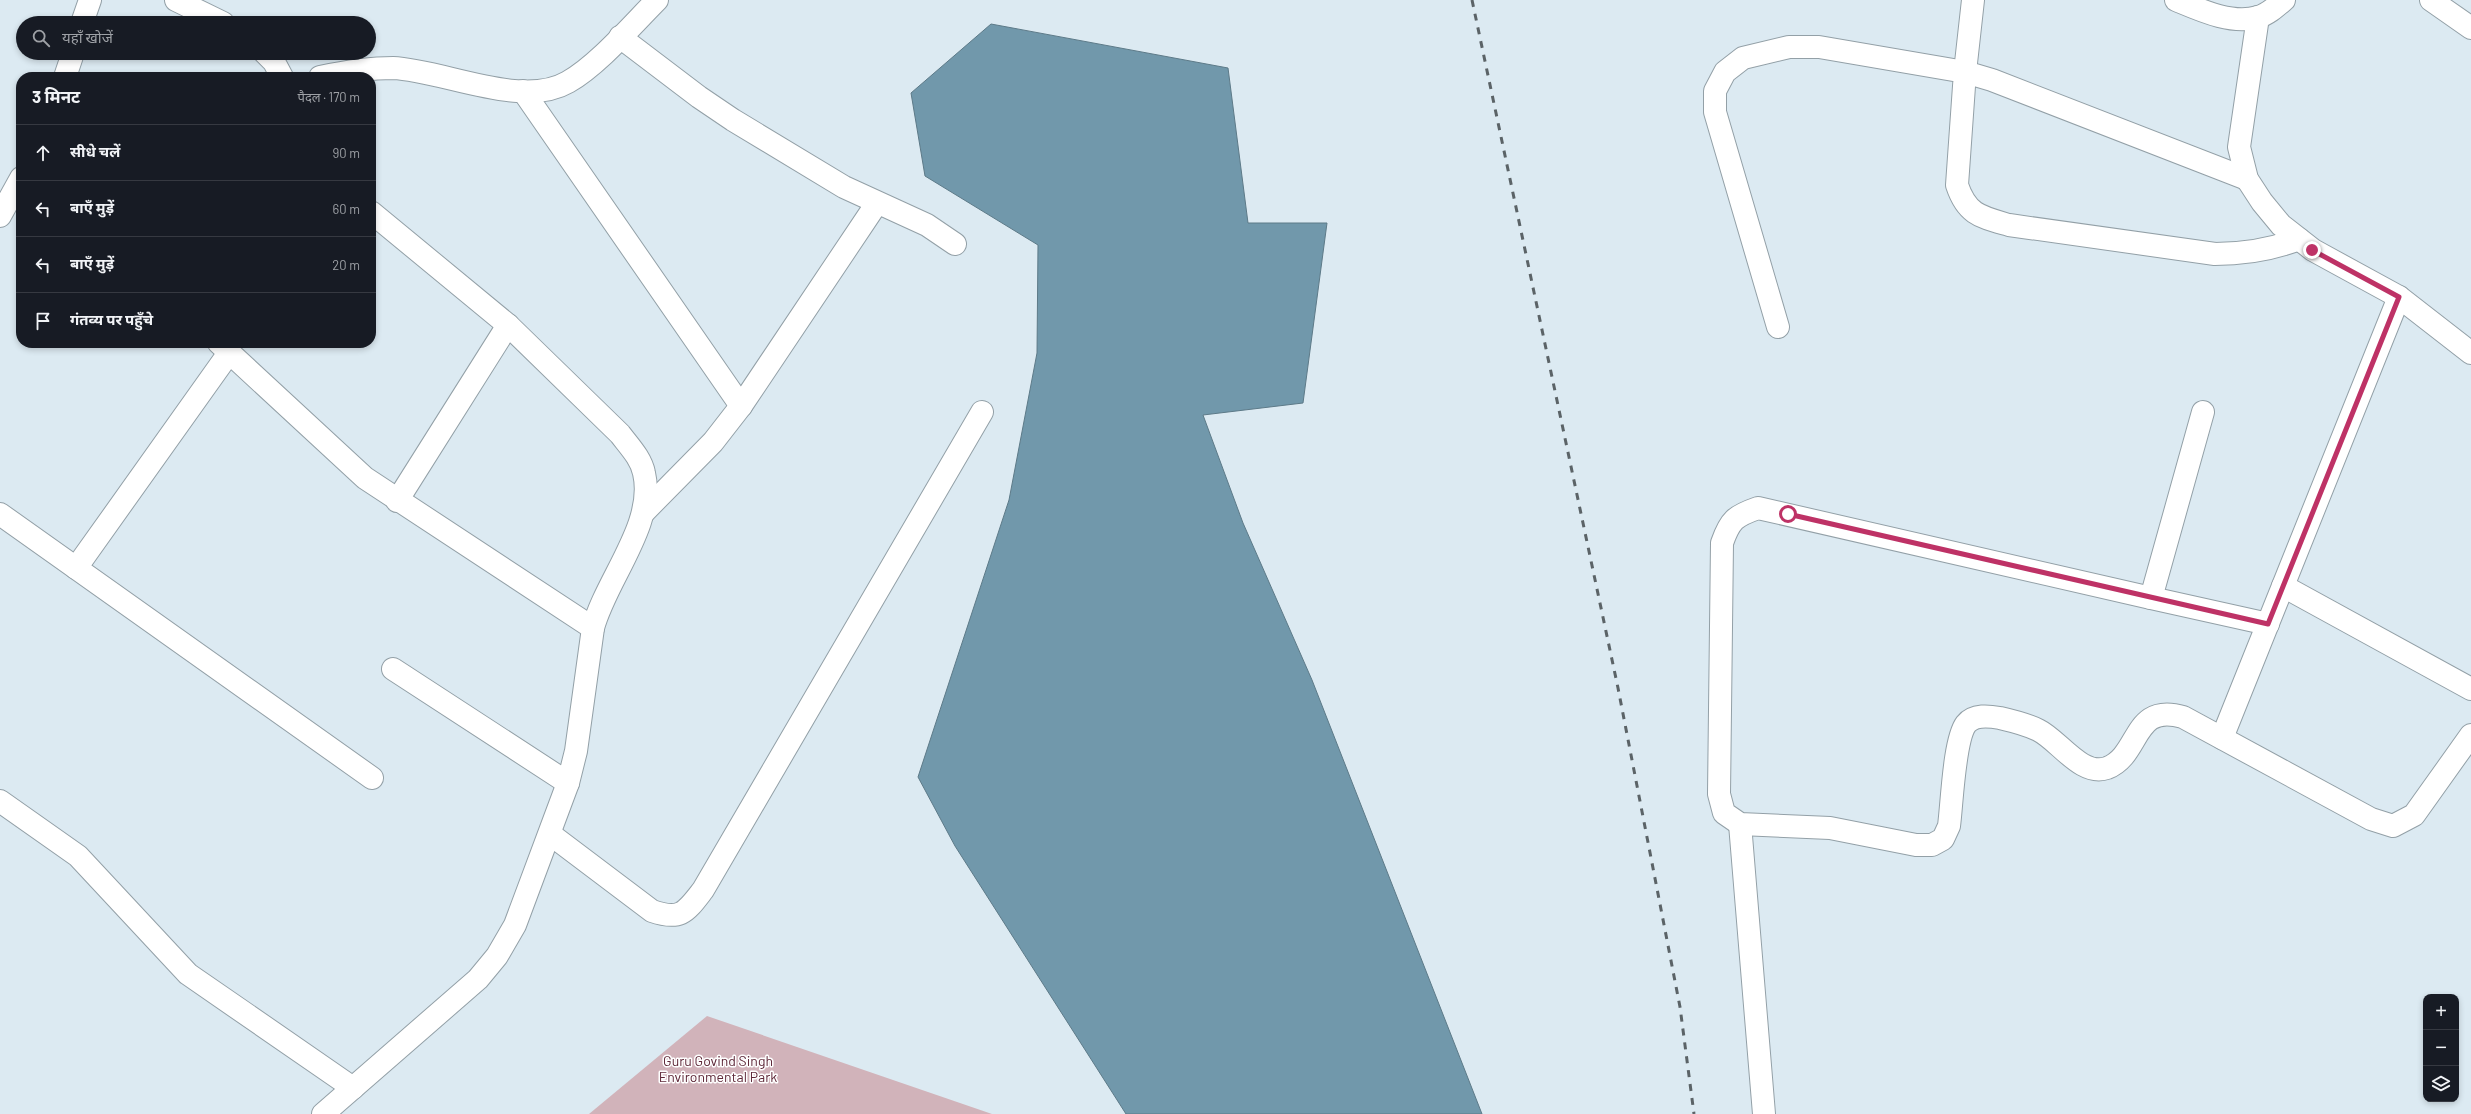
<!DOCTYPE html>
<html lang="hi">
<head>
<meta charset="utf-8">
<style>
  :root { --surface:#171b24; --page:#20242c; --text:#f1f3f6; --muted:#9ea1a6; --line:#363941 }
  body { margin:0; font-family:Barlow,"Noto Sans Devanagari",sans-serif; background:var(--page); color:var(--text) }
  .controls { position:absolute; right:12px; bottom:12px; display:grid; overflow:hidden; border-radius:8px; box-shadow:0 2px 6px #0003 }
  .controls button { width:36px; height:36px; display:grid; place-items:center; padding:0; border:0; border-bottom:1px solid var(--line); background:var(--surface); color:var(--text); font:20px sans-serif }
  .stop { position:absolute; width:12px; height:12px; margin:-9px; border:3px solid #be3266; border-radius:50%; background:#fff }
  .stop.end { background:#be3266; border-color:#fff; box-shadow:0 1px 4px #0008 }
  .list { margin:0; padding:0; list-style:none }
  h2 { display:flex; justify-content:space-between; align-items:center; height:52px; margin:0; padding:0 16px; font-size:17px }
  h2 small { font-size:13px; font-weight:400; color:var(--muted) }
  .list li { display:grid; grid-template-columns:26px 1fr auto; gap:12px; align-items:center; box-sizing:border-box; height:56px; padding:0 16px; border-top:1px solid var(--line) }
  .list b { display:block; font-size:15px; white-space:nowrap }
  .list em { font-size:13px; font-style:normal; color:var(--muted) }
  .icon { flex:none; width:22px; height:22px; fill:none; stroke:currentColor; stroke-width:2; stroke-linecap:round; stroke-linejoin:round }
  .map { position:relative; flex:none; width:2471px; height:1114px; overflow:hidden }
  .search { position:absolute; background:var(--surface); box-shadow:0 2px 6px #0003; left:16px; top:16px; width:360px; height:44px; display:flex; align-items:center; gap:10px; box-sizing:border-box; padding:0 14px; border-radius:22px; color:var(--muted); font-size:15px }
  .panel { position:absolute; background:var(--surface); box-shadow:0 2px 6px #0003; left:16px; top:72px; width:360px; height:276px; border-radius:16px }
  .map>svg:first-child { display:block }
  .green { fill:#d1b3ba }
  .water { fill:#7198ab; stroke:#5d7a88 }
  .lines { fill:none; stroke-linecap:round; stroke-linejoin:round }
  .street-casing { stroke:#93a0a7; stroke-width:24 }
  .street { stroke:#fff; stroke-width:22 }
  .rail { stroke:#5b6367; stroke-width:3; stroke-dasharray:7 7; stroke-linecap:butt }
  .route { stroke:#be3266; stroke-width:5 }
  .labels { text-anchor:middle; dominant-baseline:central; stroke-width:3; stroke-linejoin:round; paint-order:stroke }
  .park-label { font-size:14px; fill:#5e2838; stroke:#fff }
</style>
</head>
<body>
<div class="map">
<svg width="2471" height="1114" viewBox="0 0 2471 1114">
  <rect width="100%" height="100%" fill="#dceaf2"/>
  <!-- green -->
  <path class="green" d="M707,1016L992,1114H589Z"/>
  <!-- water -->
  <path class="water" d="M991,24L1228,68L1248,223H1327L1303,403L1203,415L1243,523L1312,680L1482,1114H1126L955,846L918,777L1009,500L1037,353L1038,245L925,176L911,93Z"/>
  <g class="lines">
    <defs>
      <g id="street">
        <path d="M176,0L223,23"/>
        <path d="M1973,0L1965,72L1992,80L2247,179"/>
        <path d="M2176,0C2200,10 2232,25 2258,17C2267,15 2277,6 2284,0"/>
        <path d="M2431,0L2471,28"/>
        <path d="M2258,17L2239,147L2247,179L2262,202L2281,225L2313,250L2399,297L2471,353"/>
        <path d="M82,23L90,0"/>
        <path d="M620,37L699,97L733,120L844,187L927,225L955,244"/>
        <path d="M265,53L274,62L282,77"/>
        <path d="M65,77L73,53"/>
        <path d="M320,77C344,72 368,68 393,68C443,70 522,109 568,82C598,65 632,25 657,0"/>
        <path d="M523,91L741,406"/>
        <path d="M0,216L21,178"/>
        <path d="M1778,327L1715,112V91L1725,72L1743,58L1789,47H1819L1965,72L1957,185C1967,215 1981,217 2009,225L2215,254C2245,254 2271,250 2299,239"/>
        <path d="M219,343L365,478L593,628"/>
        <path d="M2203,412L2151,598L1758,508C1735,516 1730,520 1722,543L1719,794L1724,813L1740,824L1830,828L1916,845H1932L1943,839L1949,826C1952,804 1954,740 1966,724C1974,714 1989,716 2000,718C2013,721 2026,724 2038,730C2059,740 2081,777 2107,768C2141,755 2132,702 2183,717L2371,819L2393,826L2414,815L2471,735"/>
        <path d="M397,501L508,325"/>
        <path d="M644,512L713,442L741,406L877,203"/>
        <path d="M0,514L372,778"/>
        <path d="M76,568L229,353"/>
        <path d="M2283,586L2471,689"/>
        <path d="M2151,598L2268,624"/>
        <path d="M393,669L568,783"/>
        <path d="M2222,738L2399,297"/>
        <path d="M0,801L78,856L188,974L353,1088"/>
        <path d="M1740,824L1764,1114"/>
        <path d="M550,834L652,911C681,921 686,912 703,890L982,412"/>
        <path d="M323,1114L478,979L497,956L515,925L568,783L576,751L593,628C606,579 656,524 644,473C641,458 629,446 620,434L508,325L371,212"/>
      </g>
    </defs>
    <!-- street casing -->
    <use href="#street" class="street-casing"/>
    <!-- street -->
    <use href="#street" class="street"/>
    <!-- rail -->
    <path class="rail" d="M1472,0L1618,688L1680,1007L1694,1114"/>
  </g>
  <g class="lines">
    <!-- route -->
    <path class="route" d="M1788,514L2268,624L2399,297L2312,250"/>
  </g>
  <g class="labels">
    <!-- park labels -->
    <g class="park-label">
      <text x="718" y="1060">Guru Govind Singh<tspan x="718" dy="16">Environmental Park</tspan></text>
    </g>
  </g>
</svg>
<div class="controls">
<button>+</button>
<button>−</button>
<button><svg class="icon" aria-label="layers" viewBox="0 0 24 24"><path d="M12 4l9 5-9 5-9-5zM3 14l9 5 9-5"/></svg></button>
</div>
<div class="stop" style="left:1788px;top:514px"></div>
<div class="stop end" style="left:2312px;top:250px"></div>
<div class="search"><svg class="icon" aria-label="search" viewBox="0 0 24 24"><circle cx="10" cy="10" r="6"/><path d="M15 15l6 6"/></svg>यहाँ खोजें</div>
<section class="panel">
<h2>3 मिनट<small>पैदल · 170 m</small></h2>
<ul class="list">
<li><svg class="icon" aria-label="ahead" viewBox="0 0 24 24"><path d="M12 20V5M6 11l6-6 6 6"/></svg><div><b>सीधे चलें</b></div><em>90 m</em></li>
<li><svg class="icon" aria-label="left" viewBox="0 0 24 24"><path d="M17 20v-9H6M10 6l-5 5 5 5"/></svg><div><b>बाएँ मुड़ें</b></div><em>60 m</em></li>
<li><svg class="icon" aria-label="left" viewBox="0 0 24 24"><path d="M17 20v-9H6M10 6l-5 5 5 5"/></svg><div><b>बाएँ मुड़ें</b></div><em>20 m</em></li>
<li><svg class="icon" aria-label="arrive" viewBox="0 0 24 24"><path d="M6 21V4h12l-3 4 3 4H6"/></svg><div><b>गंतव्य पर पहुँचे</b></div></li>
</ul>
</section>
</div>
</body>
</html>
